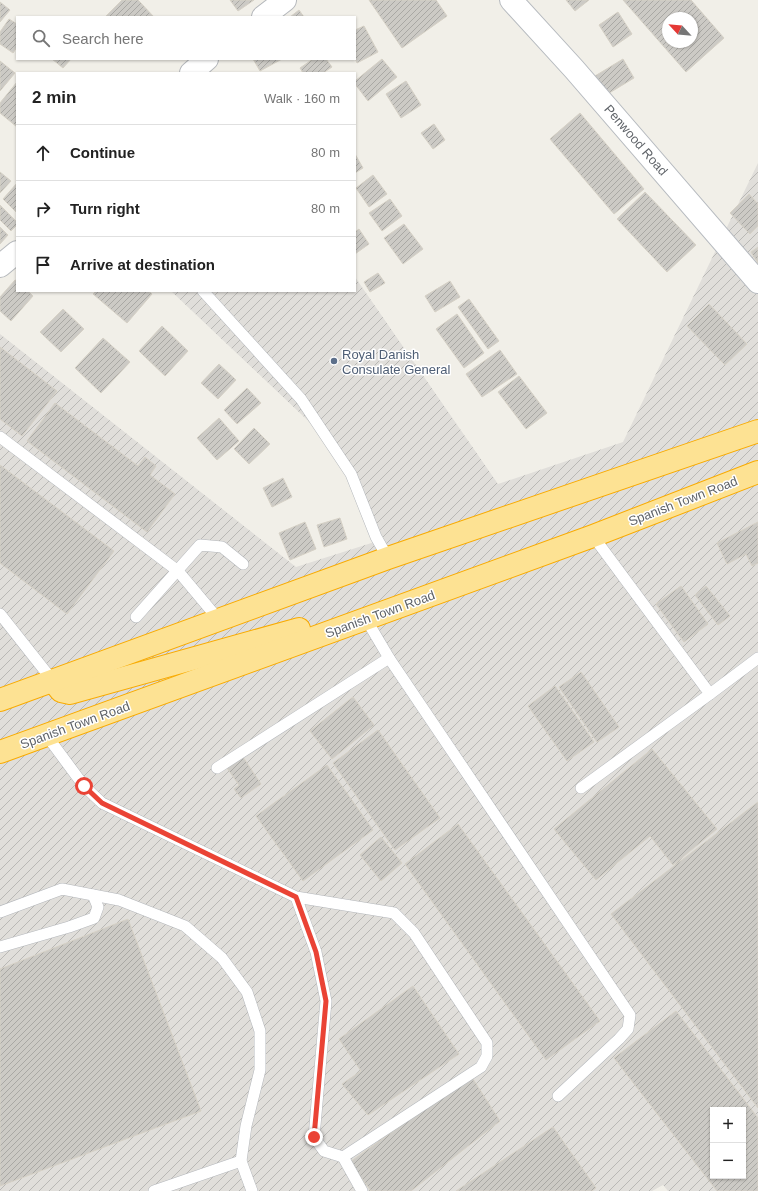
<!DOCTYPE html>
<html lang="en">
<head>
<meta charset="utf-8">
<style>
  :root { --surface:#fff; --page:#f6f6f6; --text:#222; --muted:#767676; --line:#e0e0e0 }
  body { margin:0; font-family:Helvetica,sans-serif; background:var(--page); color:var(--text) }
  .controls { position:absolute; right:12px; bottom:12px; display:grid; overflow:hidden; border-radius:0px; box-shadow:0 1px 3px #0004 }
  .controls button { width:36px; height:36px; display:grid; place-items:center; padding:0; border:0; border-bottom:1px solid var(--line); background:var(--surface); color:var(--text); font:20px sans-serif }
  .compass { position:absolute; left:662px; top:12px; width:36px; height:36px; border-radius:50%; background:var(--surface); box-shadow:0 1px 3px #0004; rotate:296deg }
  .stop { position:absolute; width:12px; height:12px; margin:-9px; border:3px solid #ea4335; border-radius:50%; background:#fff }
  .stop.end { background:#ea4335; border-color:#fff; box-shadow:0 1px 4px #0008 }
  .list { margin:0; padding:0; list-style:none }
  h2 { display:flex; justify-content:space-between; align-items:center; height:52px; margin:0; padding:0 16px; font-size:17px }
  h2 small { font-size:13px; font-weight:400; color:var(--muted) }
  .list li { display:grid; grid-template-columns:26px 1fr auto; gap:12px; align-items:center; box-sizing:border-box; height:56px; padding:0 16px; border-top:1px solid var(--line) }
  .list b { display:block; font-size:15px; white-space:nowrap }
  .list em { font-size:13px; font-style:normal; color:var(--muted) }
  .icon { flex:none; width:22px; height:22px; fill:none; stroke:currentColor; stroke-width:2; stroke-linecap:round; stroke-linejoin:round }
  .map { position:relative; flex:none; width:758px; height:1191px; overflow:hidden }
  .search { position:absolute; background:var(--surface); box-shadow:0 1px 3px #0004; left:16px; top:16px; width:340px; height:44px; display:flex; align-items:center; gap:10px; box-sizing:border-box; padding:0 14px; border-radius:0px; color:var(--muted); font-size:15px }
  .panel { position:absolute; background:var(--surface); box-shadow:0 1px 3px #0004; left:16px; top:72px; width:340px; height:220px; border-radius:0px }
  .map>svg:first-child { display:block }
  .industrial { fill:url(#industrial-furrows); fill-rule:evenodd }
  .building { fill:url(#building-hatch); stroke:#d6d1c6; fill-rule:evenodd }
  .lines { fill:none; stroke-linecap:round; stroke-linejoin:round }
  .lane-casing { stroke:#b5b8bc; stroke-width:12 }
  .street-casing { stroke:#b5b8bc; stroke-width:24 }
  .secondary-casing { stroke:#b6babf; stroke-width:24 }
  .highway-casing { stroke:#f9ab00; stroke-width:24 }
  .lane { stroke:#fff; stroke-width:11 }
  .street { stroke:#fff; stroke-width:22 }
  .secondary { stroke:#fff; stroke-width:22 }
  .highway { stroke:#fde293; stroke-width:22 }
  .route { stroke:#ea4335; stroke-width:5 }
  .service-dot { fill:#5c6f8a; stroke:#fff; stroke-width:1.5 }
  .labels { text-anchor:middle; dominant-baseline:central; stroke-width:3; stroke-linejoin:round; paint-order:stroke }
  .street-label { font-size:13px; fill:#5f6368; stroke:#fff }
  .service-label { font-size:13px; fill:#4e5e75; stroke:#fff; text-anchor:start }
</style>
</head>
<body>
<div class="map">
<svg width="758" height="1191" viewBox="0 0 758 1191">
  <defs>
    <pattern id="industrial-furrows" width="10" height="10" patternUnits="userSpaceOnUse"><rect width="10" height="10" fill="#e0deda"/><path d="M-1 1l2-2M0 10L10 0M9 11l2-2" fill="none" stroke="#b9b8b5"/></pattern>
    <pattern id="building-hatch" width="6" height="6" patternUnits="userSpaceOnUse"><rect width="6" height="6" fill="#cccac5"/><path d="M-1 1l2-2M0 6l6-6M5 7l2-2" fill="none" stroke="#a9a8a4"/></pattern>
  </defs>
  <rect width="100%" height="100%" fill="#f1efe8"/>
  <!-- industrial -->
  <path class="industrial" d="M758,163V1191H668L663,1185L652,1191H0V334L296,567L384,539L320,432L171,291H355V277L498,484L623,442ZM713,1110H743V1176H713Z"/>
  <!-- building -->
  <g class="building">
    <path d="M122,0H138L154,17H105Z"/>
    <path d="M230,0H254L238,11Z"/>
    <path d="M369,0H436L447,16L402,48Z"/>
    <path d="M566,0H589L575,11Z"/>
    <path d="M623,0H691L724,38L686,72ZM668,18H692V42H668Z"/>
    <path d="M0,2L10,10L0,22Z"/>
    <path d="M299,10L304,17H290Z"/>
    <path d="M618,12L632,34L613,47L599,25Z"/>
    <path d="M9,19L17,24V47L13,53L0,44V32Z"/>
    <path d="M364,26L378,52L357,63L355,58V30Z"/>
    <path d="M52,59H71L63,68Z"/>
    <path d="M253,59H282L260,71Z"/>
    <path d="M313,59H326L332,67L323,73H303L300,68Z"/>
    <path d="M382,59L397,77L368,101L355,84V81Z"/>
    <path d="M623,59L634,78L606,95L595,76Z"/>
    <path d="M0,61L15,73L0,91Z"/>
    <path d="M406,81L421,105L401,118L386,94Z"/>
    <path d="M17,82V127L0,113V103Z"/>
    <path d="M580,113L644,189L614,214L550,139Z"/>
    <path d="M434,124L445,140L433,149L421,133Z"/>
    <path d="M355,154L363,168L355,173Z"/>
    <path d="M0,172L11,181L0,193Z"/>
    <path d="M373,175L387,194L369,207L356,188Z"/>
    <path d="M17,183V213L3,199Z"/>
    <path d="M645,192L696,245L667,272L617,219Z"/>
    <path d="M749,194L758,204V226L750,234L730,213Z"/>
    <path d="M390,199L402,216L382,231L369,213Z"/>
    <path d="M0,205L17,222V225L11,231L0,220Z"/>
    <path d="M404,224L423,249L403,264L384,238Z"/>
    <path d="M0,227L8,235L0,244Z"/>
    <path d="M359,229L369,244L355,254V232Z"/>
    <path d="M758,247V263L751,252Z"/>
    <path d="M378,273L385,283L370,292L364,282Z"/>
    <path d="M15,280L17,281V291H28L33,296L11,321L0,311V297Z"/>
    <path d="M450,281L460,297L435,312L425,296Z"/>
    <path d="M96,291H148L152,294L127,323L93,294Z"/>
    <path d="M469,299L499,341L488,349L458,307Z"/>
    <path d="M709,304L747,344L725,365L687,326Z"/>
    <path d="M63,309L84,329L61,352L40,332Z"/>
    <path d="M457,314L484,353L464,368L436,329Z"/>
    <path d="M162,326L188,351L165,376L139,351Z"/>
    <path d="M103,338L130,362L101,393L75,368Z"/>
    <path d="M0,347L57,391L22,436L0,419Z"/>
    <path d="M500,350L517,374L482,397L466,374Z"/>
    <path d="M219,364L236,380L218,399L201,383Z"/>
    <path d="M519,376L547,413L526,429L498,392Z"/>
    <path d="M247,388L261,403L237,424L224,410Z"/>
    <path d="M55,403L138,466L145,457L156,466L150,475L175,494L147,532L27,441Z"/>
    <path d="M219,418L239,441L217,460L197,438Z"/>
    <path d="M254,428L270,444L249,464L234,449Z"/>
    <path d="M0,465L114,551L67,614L0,563Z"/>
    <path d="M283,478L292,497L272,507L263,488Z"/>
    <path d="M340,518L347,539L324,547L317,525Z"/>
    <path d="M305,522L316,549L290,560L279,533Z"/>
    <path d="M758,522V563L752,566L746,554L727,564L717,543Z"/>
    <path d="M681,586L708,624L684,642L656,604Z"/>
    <path d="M706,586L730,616L718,625L695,595Z"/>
    <path d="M581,672L619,727L597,742L559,687Z"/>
    <path d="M555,686L594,742L567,761L528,706Z"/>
    <path d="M353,697L374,725L332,759L310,731Z"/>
    <path d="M378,730L440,818L395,850L333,763Z"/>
    <path d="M652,749L717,829L673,865L650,836L596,880L554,829Z"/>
    <path d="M243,757L261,784L241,798L234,789L239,785L227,768Z"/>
    <path d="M327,765L373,830L303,881L256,816Z"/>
    <path d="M758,802V1108L611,914Z"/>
    <path d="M458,824L600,1021L546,1060L405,864Z"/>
    <path d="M381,837L402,863L381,881L360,855Z"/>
    <path d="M128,919L201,1111L0,1186V969Z"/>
    <path d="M413,986L459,1054L368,1115L342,1084L361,1071L339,1039Z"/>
    <path d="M676,1011L758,1118V1191H717L614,1058ZM713,1110H743V1176H713Z"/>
    <path d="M471,1076L500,1121L411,1191H371L350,1162Z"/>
    <path d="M553,1127L596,1188L592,1191H456Z"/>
  </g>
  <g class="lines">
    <defs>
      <g id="lane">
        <path d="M203,291L301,399L351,474L376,537L388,558"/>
        <path d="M0,437L178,571L219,620"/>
        <path d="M0,614L53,681"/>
        <path d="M136,617L200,545L222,547L243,564"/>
        <path d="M366,619L389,658L630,1015L628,1029L619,1039L558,1096"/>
        <path d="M710,694L758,658"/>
        <path d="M47,736L84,786L102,803L296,897L394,913L414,933L487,1043V1056L481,1067L343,1157L324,1151L314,1137L326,1001L316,952L296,897"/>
        <path d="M217,768L389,658"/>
        <path d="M581,788L710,694L593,536"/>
        <path d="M0,912L62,889L119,900L185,926L222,958L247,992L260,1031V1070L246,1126L241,1161L252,1191"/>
        <path d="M0,947L69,927L94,918L98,907L93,895"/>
        <path d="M343,1157L362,1191"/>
        <path d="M154,1191L241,1161"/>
      </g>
      <g id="street">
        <path d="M263,17L285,0"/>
        <path d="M191,73L207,59"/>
        <path d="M0,266L17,252"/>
      </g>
      <path id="secondary" d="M511,0L574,69L758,282"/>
      <g id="highway">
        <path d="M53,681L61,691L70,693L299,629"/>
        <path d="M0,700L388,558L758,431"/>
        <path d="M0,752L593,536L758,472"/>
      </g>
    </defs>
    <!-- lane casing -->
    <use href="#lane" class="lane-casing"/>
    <!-- street casing -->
    <use href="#street" class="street-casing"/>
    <!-- secondary casing -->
    <use href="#secondary" class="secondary-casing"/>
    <!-- highway casing -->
    <use href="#highway" class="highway-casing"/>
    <!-- lane -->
    <use href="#lane" class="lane"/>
    <!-- street -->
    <use href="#street" class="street"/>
    <!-- secondary -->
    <use href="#secondary" class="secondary"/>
    <!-- highway -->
    <use href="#highway" class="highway"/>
  </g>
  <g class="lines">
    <!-- route -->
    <path class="route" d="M84,786L102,803L296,897L316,952L326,1001L314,1137"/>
  </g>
  <!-- markers -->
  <circle class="service-dot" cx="334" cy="361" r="4"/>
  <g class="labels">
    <!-- street labels -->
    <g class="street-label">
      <text transform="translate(636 140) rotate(49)">Penwood Road</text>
      <text transform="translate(683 501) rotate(-21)">Spanish Town Road</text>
      <text transform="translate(380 614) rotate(-20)">Spanish Town Road</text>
      <text transform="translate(75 725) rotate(-20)">Spanish Town Road</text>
    </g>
    <!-- service labels -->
    <g class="service-label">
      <text x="342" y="354">Royal Danish<tspan x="342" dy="15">Consulate General</tspan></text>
    </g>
  </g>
</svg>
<div class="controls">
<button>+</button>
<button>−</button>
</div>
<svg class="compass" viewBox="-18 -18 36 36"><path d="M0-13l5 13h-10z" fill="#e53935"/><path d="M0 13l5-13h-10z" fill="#767676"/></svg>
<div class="stop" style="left:84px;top:786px"></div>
<div class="stop end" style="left:314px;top:1137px"></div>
<div class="search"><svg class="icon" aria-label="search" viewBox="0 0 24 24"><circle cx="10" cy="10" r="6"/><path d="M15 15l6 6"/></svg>Search here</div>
<section class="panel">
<h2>2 min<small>Walk · 160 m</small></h2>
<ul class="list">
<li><svg class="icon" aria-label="ahead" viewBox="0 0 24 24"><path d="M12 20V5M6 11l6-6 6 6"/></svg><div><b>Continue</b></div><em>80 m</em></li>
<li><svg class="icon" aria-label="right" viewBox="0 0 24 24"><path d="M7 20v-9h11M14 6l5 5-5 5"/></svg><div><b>Turn right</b></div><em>80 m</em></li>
<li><svg class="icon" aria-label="arrive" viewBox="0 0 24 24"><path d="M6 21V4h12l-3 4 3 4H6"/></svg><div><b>Arrive at destination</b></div></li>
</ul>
</section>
</div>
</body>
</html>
